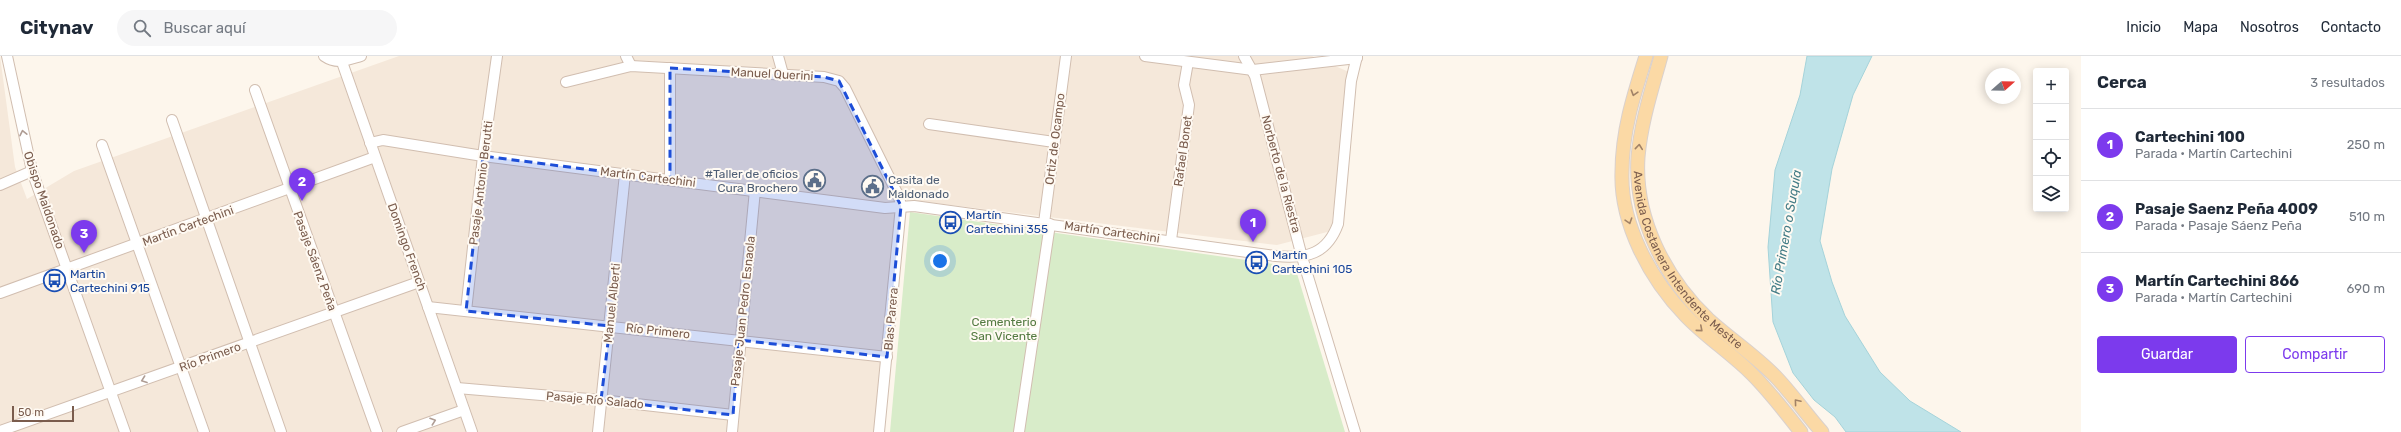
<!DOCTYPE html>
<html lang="es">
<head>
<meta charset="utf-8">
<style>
  :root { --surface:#fff; --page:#f6f6f7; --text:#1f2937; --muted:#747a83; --line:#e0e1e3; --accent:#7c3aed }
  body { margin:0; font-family:Rubik,sans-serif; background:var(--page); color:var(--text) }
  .controls { position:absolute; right:12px; top:12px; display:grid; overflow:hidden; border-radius:4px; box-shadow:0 2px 10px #0003 }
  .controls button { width:36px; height:36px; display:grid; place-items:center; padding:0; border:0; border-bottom:1px solid var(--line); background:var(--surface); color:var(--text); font:20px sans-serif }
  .compass { position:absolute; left:1985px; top:12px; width:36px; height:36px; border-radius:50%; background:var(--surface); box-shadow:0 2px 10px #0003; rotate:70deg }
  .scale { position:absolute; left:12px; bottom:10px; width:62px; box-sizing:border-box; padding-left:4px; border:2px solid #7a5c4d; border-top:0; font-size:11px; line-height:14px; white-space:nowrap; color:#7a5c4d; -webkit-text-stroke:3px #fffaf3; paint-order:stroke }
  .you { position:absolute; left:940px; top:205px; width:14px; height:14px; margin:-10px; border:3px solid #fff; border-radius:50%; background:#1a73e8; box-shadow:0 0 0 6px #1a73e833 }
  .badge { display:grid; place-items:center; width:26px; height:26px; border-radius:50%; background:var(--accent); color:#fff; font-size:13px; font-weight:700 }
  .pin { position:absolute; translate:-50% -33px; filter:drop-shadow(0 1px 2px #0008) }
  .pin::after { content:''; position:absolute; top:21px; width:14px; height:12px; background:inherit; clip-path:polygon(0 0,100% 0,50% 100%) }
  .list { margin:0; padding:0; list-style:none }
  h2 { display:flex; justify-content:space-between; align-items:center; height:52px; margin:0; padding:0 16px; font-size:17px }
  h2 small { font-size:13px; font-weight:400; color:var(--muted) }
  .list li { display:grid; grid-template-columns:26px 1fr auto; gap:12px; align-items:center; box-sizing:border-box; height:72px; padding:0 16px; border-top:1px solid var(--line) }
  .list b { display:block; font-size:15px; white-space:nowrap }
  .list p { margin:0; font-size:13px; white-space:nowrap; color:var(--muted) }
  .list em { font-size:13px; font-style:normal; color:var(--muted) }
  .actions { display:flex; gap:8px; padding:12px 16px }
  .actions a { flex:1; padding:9px 0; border:1px solid var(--accent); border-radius:4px; text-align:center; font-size:14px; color:var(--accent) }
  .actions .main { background:var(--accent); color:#fff }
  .icon { flex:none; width:22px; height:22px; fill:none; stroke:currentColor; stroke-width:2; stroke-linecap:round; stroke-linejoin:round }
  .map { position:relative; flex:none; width:2081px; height:376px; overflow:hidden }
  header { display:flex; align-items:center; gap:24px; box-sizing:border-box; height:56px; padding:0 20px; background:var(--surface); border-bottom:1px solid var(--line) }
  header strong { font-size:19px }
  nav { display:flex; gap:22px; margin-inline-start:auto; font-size:14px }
  .search { width:280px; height:36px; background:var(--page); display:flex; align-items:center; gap:10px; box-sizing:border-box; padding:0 14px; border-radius:22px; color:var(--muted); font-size:15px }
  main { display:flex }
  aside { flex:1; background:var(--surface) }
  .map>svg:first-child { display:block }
  .residential { fill:#f5e8da }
  .green { fill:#d8ecc9 }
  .water { fill:#bfe3e8; stroke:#a5d3da }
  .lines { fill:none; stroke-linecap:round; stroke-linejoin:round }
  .minor-casing { stroke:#d1beb0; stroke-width:12 }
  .major-casing { stroke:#dad1cd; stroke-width:15 }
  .minor { stroke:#fff; stroke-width:10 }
  .major { stroke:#fbd9a5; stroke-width:13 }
  .oneway { stroke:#a18267 }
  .oneway2 { stroke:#af9d94 }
  .marked { fill:#1d4ed8; fill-opacity:0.2; stroke:#1d4ed8; stroke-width:3; stroke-dasharray:8 5; stroke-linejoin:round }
  .labels { text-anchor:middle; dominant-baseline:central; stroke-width:4; stroke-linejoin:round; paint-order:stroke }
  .street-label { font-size:12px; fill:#7a5c4d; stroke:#fffaf3 }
  .service-label { font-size:12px; fill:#4e5e75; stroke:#fffaf3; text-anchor:end }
  .transit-label { font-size:12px; fill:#164399; stroke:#fffaf3; text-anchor:start }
  .park-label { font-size:12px; fill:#537a41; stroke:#fffaf3 }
  .water-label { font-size:13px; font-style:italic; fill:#437c86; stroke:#fffaf3 }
</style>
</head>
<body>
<header>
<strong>Citynav</strong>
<div class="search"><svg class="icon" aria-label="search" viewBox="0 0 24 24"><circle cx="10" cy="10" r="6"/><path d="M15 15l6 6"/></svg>Buscar aquí</div>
<nav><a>Inicio</a><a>Mapa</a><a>Nosotros</a><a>Contacto</a></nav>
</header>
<main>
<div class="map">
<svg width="2081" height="376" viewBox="0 0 2081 376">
  <rect width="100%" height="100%" fill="#fdf6ec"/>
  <!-- residential -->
  <path class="residential" d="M0,0L15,111L27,143L74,115L399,0H1312L1349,16L1331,175L1277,189L902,143L880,376H0Z"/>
  <!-- green -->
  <path class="green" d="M910,156L1295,211L1345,376H890Z"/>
  <!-- water -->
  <path class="water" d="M1807,0H1872L1853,39L1832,113L1820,185L1832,226L1845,260L1880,316L1910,345L1961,376H1846L1835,361L1814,344L1793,317L1773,266L1768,191L1775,114L1800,39Z"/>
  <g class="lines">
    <defs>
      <g id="minor">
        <path d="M7,0L32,115L125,376"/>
        <path d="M324,0C337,9 347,4 361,0"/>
        <path d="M626,0L631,10"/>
        <path d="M778,0L783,18"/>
        <path d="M1145,0L1253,14L1357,2"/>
        <path d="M1244,0L1255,20L1302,201L1355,376"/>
        <path d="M342,6L472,376"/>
        <path d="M670,12V124"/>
        <path d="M566,26L631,10L824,21L839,25L845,32L899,141L901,150L879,376"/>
        <path d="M255,34L377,376"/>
        <path d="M172,64L281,376"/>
        <path d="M929,68L1054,86"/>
        <path d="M370,87L383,84L483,100L885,152L914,150L1276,200C1307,203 1327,198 1338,168L1351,25L1357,0"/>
        <path d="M102,89L204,376"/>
        <path d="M0,129L32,115"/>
        <path d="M1044,167L1066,0"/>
        <path d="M1171,184L1189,49L1184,29L1188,6"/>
        <path d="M0,237L375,101"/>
        <path d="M428,251L887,301"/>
        <path d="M466,255L483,100L497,0"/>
        <path d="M457,332L601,344L733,359"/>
        <path d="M0,375L419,226"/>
        <path d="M402,376L464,354"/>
        <path d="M598,376L625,118"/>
        <path d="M732,376L755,134"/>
        <path d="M1019,376L1050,168"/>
      </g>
      <g id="major">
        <path d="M1646,0C1634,38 1622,75 1622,116C1620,167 1650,223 1686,260C1706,281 1731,297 1752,318C1770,336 1785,356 1801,376"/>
        <path id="s1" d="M1661,0C1652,33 1641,66 1638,101C1634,162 1665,222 1708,263C1729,282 1753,298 1773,318C1791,336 1805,357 1822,376"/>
      </g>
    </defs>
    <!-- minor casing -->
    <use href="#minor" class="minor-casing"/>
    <!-- major casing -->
    <use href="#major" class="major-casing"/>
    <!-- minor -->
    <use href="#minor" class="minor"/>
    <!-- major -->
    <use href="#major" class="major"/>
  </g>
  <!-- one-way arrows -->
  <defs><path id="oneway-chevron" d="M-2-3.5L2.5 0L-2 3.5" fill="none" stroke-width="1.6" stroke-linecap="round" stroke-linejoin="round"/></defs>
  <g class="oneway">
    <use href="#oneway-chevron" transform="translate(1634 37) rotate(107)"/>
    <use href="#oneway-chevron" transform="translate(1639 91) rotate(-84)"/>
    <use href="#oneway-chevron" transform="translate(1629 165) rotate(72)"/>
    <use href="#oneway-chevron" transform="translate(1700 273) rotate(41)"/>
    <use href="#oneway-chevron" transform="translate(1797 346) rotate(-130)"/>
  </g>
  <g class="oneway2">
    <use href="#oneway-chevron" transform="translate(23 77) rotate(-102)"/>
    <use href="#oneway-chevron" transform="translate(144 324) rotate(160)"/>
    <use href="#oneway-chevron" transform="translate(433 365) rotate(-19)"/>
  </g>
  <!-- marked area -->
  <path class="marked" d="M670,12L824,21L839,25L901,150L887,301L739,284L733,359L601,344L610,270L466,255L483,100L670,124Z"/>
  <!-- icons -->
  <defs>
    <symbol id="civic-ring" viewBox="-11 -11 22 22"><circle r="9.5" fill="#fffaf3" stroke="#5c6f8a" stroke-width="1.5"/><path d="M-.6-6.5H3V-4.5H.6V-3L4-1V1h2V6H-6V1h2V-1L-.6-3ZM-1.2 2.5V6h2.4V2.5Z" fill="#5c6f8a"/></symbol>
    <symbol id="bus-ring" viewBox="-11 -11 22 22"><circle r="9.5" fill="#fffaf3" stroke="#1a4fb4" stroke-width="1.5"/><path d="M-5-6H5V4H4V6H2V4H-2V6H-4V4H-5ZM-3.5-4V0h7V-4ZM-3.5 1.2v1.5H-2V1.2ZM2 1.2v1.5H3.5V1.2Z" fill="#1a4fb4"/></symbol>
  </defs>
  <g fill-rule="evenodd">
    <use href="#civic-ring" x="802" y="112" width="25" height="25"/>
    <use href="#civic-ring" x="860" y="118" width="25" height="25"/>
    <use href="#bus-ring" x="938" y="154" width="25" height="25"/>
    <use href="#bus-ring" x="1244" y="194" width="25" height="25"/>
    <use href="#bus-ring" x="42" y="212" width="25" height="25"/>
  </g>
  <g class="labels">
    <!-- street labels -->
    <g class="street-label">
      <text transform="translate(772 18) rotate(3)">Manuel Querini</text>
      <text transform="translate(1055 83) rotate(-83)">Ortiz de Ocampo</text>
      <text transform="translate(1183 95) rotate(-82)">Rafael Bonet</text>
      <text transform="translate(1281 118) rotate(75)">Norberto de la Riestra</text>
      <text transform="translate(648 121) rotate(7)">Martín Cartechini</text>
      <text transform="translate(481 127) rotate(-83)">Pasaje Antonio Berutti</text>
      <text transform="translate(44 144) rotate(71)">Obispo Maldonado</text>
      <text transform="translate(188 170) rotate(-20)">Martín Cartechini</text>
      <text transform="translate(1112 176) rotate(8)">Martín Cartechini</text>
      <text transform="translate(407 191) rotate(70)">Domingo French</text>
      <text stroke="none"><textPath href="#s1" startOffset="223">Avenida Costanera Intendente Mestre</textPath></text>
      <text transform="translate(315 205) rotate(70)">Pasaje Sáenz Peña</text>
      <text transform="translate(612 247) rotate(-84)">Manuel Alberti</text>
      <text transform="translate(743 255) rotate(-84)">Pasaje Juan Pedro Esnaola</text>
      <text transform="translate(891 263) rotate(-85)">Blas Parera</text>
      <text transform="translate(658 275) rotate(6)">Río Primero</text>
      <text transform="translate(210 301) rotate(-20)">Río Primero</text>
      <text transform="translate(595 344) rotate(5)">Pasaje Río Salado</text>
    </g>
    <!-- service labels -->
    <g class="service-label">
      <text x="798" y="118">#Taller de oficios<tspan x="798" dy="14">Cura Brochero</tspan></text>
      <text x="888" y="124" text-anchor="start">Casita de<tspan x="888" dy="14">Maldonado</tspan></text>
    </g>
    <!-- transit labels -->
    <g class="transit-label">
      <text x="966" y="159">Martín<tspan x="966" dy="14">Cartechini 355</tspan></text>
      <text x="1272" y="199">Martín<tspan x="1272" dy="14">Cartechini 105</tspan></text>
      <text x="70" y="218">Martin<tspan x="70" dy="14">Cartechini 915</tspan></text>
    </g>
    <!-- park labels -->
    <g class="park-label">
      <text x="1004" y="266">Cementerio<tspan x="1004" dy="14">San Vicente</tspan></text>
    </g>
    <!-- water labels -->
    <g class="water-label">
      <text transform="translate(1786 176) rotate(-80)">Río Primero o Suquía</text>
    </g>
  </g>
</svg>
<div class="controls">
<button>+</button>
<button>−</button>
<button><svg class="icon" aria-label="locate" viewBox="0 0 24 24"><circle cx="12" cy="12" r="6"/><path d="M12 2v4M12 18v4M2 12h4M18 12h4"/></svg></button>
<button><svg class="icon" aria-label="layers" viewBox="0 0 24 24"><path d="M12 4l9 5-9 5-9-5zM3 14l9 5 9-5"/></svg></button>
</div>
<svg class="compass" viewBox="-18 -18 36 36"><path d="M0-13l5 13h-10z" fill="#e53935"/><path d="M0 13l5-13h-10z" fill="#747a83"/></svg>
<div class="scale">50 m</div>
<div class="you"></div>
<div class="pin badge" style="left:1253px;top:186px">1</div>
<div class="pin badge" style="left:302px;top:145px">2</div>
<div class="pin badge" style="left:84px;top:197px">3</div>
</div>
<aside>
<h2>Cerca<small>3 resultados</small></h2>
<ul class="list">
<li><span class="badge">1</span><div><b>Cartechini 100</b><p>Parada · Martín Cartechini</p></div><em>250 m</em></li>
<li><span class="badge">2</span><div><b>Pasaje Saenz Peña 4009</b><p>Parada · Pasaje Sáenz Peña</p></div><em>510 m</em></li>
<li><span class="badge">3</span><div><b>Martín Cartechini 866</b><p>Parada · Martín Cartechini</p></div><em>690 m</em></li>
</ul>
<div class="actions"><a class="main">Guardar</a><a>Compartir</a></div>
</aside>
</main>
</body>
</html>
